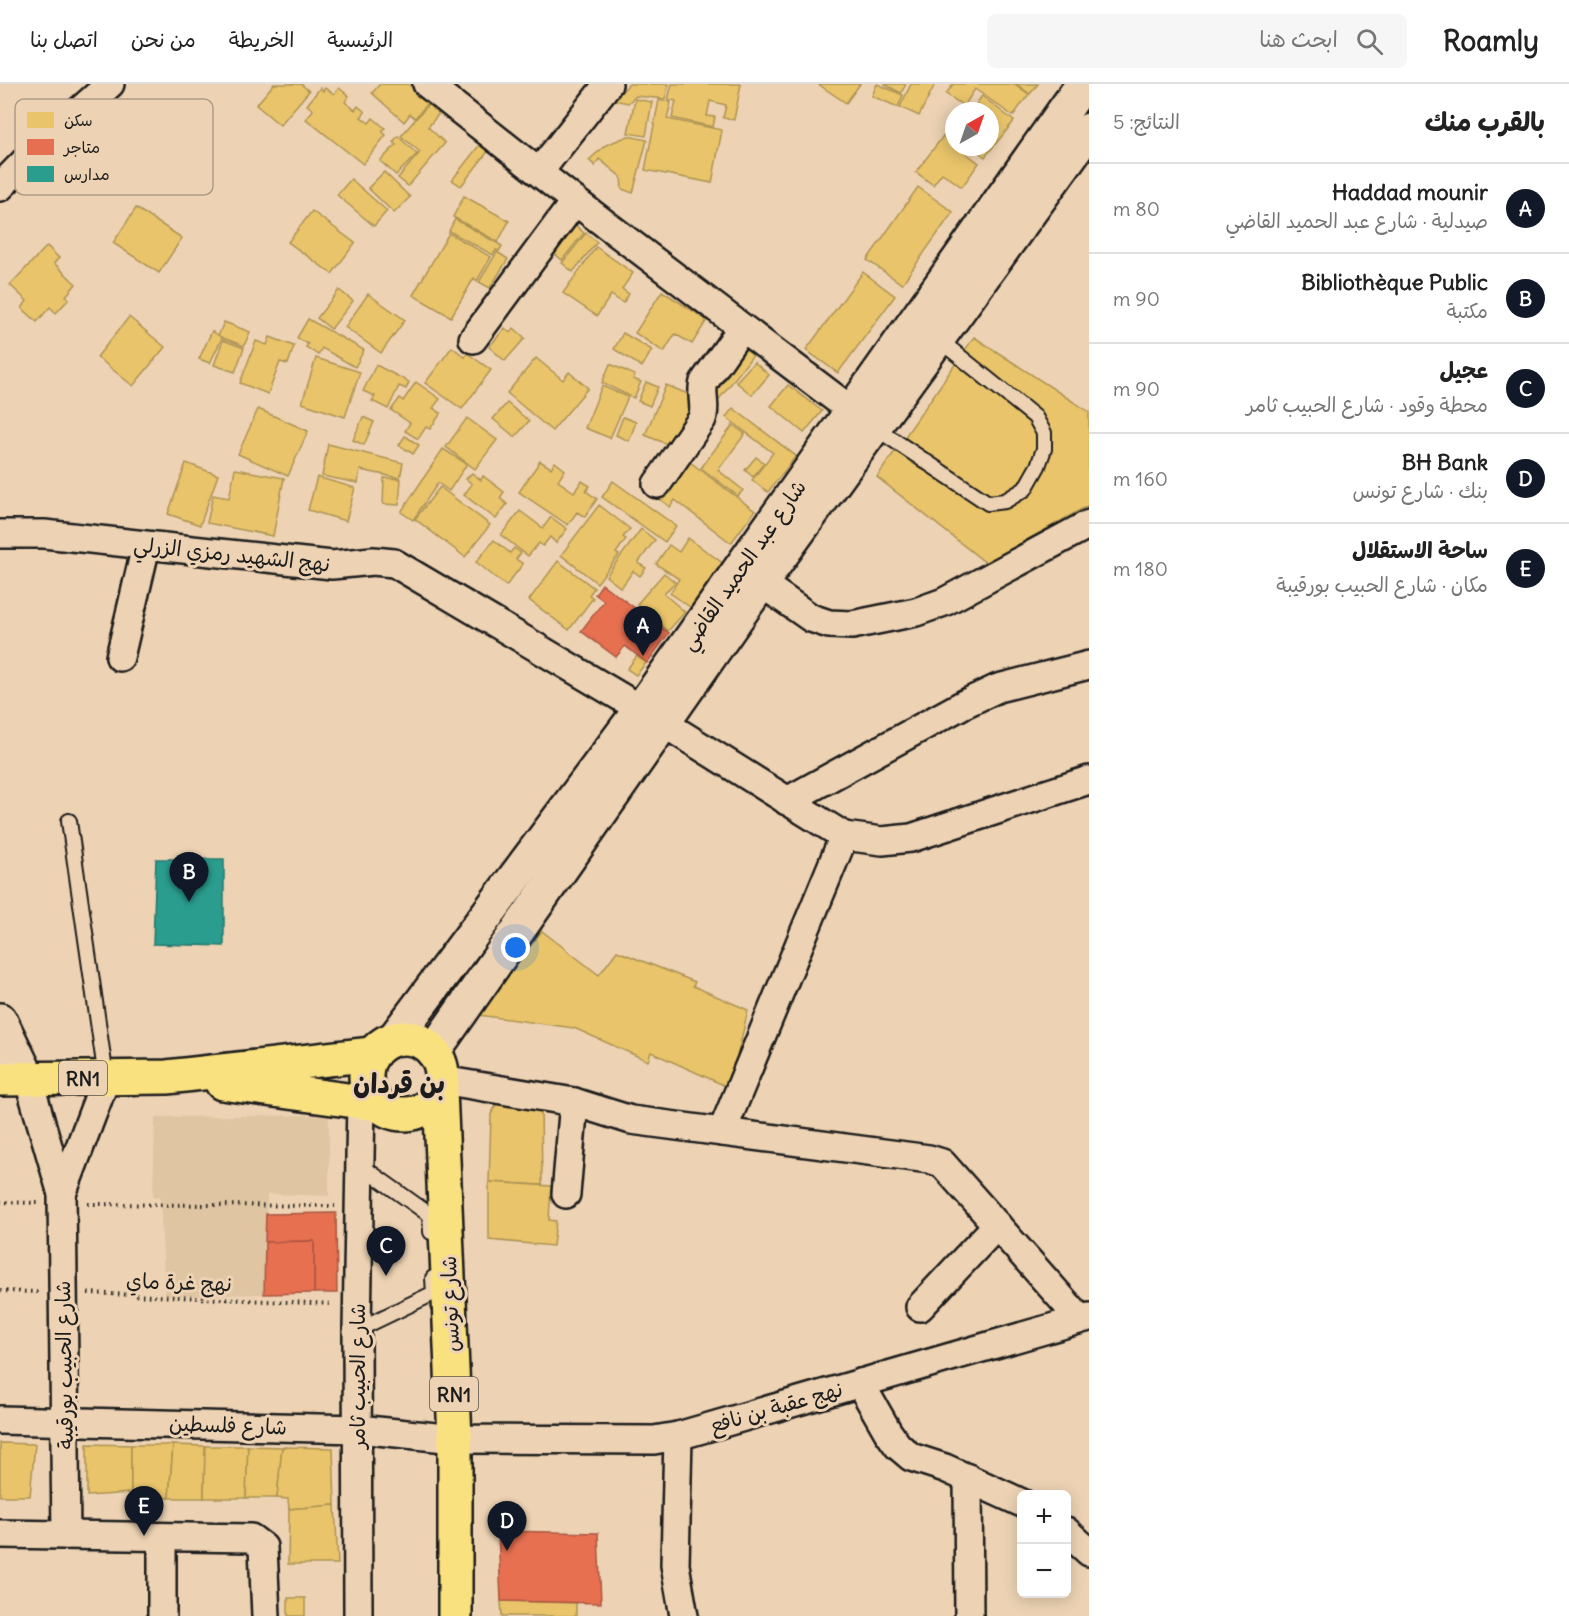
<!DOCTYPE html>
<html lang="ar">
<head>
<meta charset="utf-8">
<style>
  :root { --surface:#fff; --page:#f6f6f6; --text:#222; --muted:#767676; --line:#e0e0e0; --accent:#111827 }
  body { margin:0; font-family:Delius,"Playpen Sans Arabic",sans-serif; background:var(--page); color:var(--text); direction:rtl }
  .controls { position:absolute; right:18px; bottom:18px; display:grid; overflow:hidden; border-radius:9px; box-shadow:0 3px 15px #0003 }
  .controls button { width:54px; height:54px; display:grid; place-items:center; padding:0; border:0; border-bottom:2px solid var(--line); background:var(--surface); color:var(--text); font:30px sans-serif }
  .compass { position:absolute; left:945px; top:18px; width:54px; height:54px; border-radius:50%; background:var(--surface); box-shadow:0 3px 15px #0003; rotate:40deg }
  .you { position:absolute; left:516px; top:864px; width:21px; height:21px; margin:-15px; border:4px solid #fff; border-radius:50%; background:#1a73e8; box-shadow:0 0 0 9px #1a73e833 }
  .badge { display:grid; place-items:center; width:39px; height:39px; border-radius:50%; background:var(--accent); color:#fff; font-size:20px; font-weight:700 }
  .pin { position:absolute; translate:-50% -50px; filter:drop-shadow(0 2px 3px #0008) }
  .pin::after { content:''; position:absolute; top:32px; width:21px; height:18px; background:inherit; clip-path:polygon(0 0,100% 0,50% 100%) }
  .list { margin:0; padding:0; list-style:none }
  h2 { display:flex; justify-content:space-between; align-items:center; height:78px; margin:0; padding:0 24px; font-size:26px }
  h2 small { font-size:20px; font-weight:400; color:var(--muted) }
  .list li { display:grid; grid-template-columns:39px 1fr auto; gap:18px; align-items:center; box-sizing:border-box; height:90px; padding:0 24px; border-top:2px solid var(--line) }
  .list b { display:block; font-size:22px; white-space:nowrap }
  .list p { margin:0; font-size:20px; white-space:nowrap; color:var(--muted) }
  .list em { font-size:20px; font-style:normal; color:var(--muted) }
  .icon { flex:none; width:33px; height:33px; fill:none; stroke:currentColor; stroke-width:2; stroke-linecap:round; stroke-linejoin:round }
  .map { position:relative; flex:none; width:1089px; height:1532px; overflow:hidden; direction:ltr }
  header { display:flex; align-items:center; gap:36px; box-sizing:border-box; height:84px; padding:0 30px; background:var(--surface); border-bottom:2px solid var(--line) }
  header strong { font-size:28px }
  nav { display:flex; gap:33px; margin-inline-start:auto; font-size:21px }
  .search { width:420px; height:54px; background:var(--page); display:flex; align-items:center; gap:15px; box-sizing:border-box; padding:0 21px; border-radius:9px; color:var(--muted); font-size:22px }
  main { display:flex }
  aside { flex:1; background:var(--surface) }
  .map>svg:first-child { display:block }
  .built { fill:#dfc5a2 }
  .homes { fill:#e9c46a; stroke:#ac9253; stroke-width:1.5 }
  .shops { fill:#e76f51; stroke:#aa5641; stroke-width:1.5 }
  .schools { fill:#2a9d8f; stroke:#26766c; stroke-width:1.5 }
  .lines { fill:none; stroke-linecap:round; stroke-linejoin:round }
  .service-casing { stroke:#1c1c1c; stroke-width:18 }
  .minor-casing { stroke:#1c1c1c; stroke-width:32 }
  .tertiary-casing { stroke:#1c1c1c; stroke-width:38 }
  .secondary-casing { stroke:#1c1c1c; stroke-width:38 }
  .primary-casing { stroke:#1c1c1c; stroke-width:38 }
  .path { stroke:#1c1c1c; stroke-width:4; stroke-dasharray:1.5 4.5; stroke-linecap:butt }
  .service { stroke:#edd3b4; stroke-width:14 }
  .minor { stroke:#edd3b4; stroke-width:27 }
  .tertiary { stroke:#edd3b4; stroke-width:33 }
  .secondary { stroke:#edd3b4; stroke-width:33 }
  .primary { stroke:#fae180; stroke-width:33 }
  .labels { text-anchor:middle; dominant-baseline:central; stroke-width:6; stroke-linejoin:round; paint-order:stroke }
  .shield { fill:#edd3b4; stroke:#5b534a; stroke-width:1.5 }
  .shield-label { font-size:20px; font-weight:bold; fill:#1c1c1c }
  .street-label { font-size:21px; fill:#1c1c1c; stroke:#edd3b4 }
  .district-label { font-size:27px; font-weight:bold; fill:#1c1c1c; stroke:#edd3b4 }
  .key { fill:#edd3b4; stroke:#ae9c86; stroke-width:1.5 }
  .key-label { font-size:16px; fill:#1c1c1c }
</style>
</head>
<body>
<header>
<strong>Roamly</strong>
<div class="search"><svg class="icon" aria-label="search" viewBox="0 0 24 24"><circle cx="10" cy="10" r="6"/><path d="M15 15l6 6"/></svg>ابحث هنا</div>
<nav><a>الرئيسية</a><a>الخريطة</a><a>من نحن</a><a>اتصل بنا</a></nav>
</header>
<main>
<aside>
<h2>بالقرب منك<small>النتائج: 5</small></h2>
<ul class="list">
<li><span class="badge">A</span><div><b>Haddad mounir</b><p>صيدلية · شارع عبد الحميد القاضي</p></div><em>80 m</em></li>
<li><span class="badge">B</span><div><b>Bibliothèque Public</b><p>مكتبة</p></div><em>90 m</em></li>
<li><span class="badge">C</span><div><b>عجيل</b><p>محطة وقود · شارع الحبيب ثامر</p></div><em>90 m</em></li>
<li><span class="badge">D</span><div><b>BH Bank</b><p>بنك · شارع تونس</p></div><em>160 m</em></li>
<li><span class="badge">E</span><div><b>ساحة الاستقلال</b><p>مكان · شارع الحبيب بورقيبة</p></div><em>180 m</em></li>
</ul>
</aside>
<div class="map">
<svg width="1089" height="1532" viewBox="0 0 1089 1532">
  <rect width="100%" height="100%" fill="#edd3b4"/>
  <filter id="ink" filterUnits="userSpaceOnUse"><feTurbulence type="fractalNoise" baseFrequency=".0167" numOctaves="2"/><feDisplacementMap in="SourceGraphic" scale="12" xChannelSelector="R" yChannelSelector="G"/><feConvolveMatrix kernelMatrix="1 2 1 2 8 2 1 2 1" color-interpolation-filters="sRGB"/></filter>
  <g filter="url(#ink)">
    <!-- built -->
    <path class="built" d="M329,1031V1112L267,1110L264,1210L165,1212L160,1112L153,1113L155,1033Z"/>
    <!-- homes -->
    <g class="homes">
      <path d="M274,0H301L309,7L280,41L256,21Z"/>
      <path d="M380,0H408L429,18L415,34L410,30L404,38L372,9Z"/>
      <path d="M629,0H669L665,15L636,12L628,19L614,16Z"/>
      <path d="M672,0H741L734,36L723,34L726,21L710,17L707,32L715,33L713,43L672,34L676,17L668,15Z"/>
      <path d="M818,0H860L846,19Z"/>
      <path d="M877,0L903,11L898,23L872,12Z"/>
      <path d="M884,0H906L901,9Z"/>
      <path d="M911,0H935L919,32L900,23Z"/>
      <path d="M953,0H1014L1029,10L1013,32L975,5L964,22L946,10Z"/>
      <path d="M1016,0H1038L1030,10Z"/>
      <path d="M320,4L323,7L325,4L334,10L339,4L349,12L345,18L355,26L358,22L365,28L361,33L369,39L373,34L385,44L382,47L386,51L363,80L306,35L313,26L307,21Z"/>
      <path d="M982,12L1014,37L985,73L972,63H990V27H971Z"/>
      <path d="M434,14L444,23L428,43L445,59L408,102L398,94L420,68L401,52Z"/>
      <path d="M635,15L652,18L646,52L628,49Z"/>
      <path d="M659,16L671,18L667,35L722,46L712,99L645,86Z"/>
      <path d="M398,52L417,70L396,91L380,77L396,61L393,58Z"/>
      <path d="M628,52L647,56L633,109L622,105L621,93L599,75L595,82L589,76L606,61Z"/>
      <path d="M943,52L979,79L962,103L942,89L933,101L916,88Z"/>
      <path d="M481,59L490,65L461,102L452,96Z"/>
      <path d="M384,88L410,113L394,129L368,104Z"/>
      <path d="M351,95L387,127L374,142L337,111Z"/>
      <path d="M918,103L953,128L902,200L867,176Z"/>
      <path d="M464,112L509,137L498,158L453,133Z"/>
      <path d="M136,124L182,154L159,189L113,159Z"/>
      <path d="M312,127L355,159L332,190L288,158Z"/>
      <path d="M455,135L502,162L499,167L496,166L493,171L449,147Z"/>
      <path d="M573,139L584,149L562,176L550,166Z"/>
      <path d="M449,149L491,173L477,197L474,194L451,233L413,211Z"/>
      <path d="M586,149L597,158L573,188L562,179Z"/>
      <path d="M47,162L59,174L54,179L76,200L66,212L69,215L56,229L50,223L37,238L22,224L27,217L10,201Z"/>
      <path d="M596,163L633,189L622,205L629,210L623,219L611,211L597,232L563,209Z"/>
      <path d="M497,168L508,175L490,204L479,198Z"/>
      <path d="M863,188L895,212L838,289L806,266Z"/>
      <path d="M339,206L353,217L331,245L317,234Z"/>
      <path d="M662,207L707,236L692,260L675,250L664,268L635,249Z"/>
      <path d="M368,210L405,236L381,269L345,243Z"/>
      <path d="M129,233L165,263L133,302L97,273Z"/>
      <path d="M308,235L364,266L355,283L322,264L318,271L306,263L308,260L297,254Z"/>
      <path d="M224,238L250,248L244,262L218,252Z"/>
      <path d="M505,244L510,249L514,244L525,254L505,277L489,263Z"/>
      <path d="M212,247L222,254L210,279L199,275Z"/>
      <path d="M623,249L652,266L642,283L614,265Z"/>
      <path d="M270,253L294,262L288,280L280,278L268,310L240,299L256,257L267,261Z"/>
      <path d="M974,253L1089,328V421L986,479L877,393Z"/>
      <path d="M223,256L244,264L235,288L214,281Z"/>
      <path d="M452,263L465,273L467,269L491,286L462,325L425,299Z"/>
      <path d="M742,263L753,271L717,318L711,313L726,294L721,290Z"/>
      <path d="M316,274L360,288L345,333L302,319Z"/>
      <path d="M536,274L563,296L569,288L588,304L552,347L507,309Z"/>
      <path d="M754,278L769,291L752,311L736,298Z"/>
      <path d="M610,280L635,291L633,295L641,298L634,314L602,299Z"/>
      <path d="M376,281L409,298L406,305L399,302L388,325L372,317L375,312L363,307Z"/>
      <path d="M416,298L440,315L433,324L441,329L430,345L426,343L418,355L405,347L410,339L391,326L400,314L403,317Z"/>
      <path d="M646,298L658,303L650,322L638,317Z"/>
      <path d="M666,301L700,315L679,365L645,351Z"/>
      <path d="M788,301L822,327L804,349L771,322Z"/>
      <path d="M602,302L628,313L610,354L585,344Z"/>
      <path d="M507,319L529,337L515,353L493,335Z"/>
      <path d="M733,324L796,372L768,408L752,396L773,369L726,333Z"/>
      <path d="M258,325L308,347L288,392L238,370Z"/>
      <path d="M363,333L374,338L364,361L353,356Z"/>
      <path d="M623,333L636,338L629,357L616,351Z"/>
      <path d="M467,334L497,356L475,385L446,363Z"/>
      <path d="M733,341L745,350L718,386L743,406L738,412L701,384Z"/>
      <path d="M405,352L419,361L413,370L399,361Z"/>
      <path d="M328,360L403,379L400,394L360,386L358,399L322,392Z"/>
      <path d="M443,365L467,380L449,407L438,399L413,436L401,428Z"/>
      <path d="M756,373L764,379L753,393L745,386Z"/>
      <path d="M686,375L755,427L731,459L675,416L670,423L657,413Z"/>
      <path d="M540,377L551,384L555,378L565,386L558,397L574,408L582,397L590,402L586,407L597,415L585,433L577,428L568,441L519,408Z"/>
      <path d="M186,379L218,391L200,441L168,430Z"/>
      <path d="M235,385L284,394L273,452L207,439L213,411L229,414Z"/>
      <path d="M472,389L481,396L483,392L504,408L500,414L507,420L496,435L464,411L472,400L466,395Z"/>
      <path d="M317,393L355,404L346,437L308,426Z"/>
      <path d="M384,394L401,395L399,421L383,420Z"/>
      <path d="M613,397L676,442L665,458L602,413Z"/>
      <path d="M440,403L490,441L465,473L415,435Z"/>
      <path d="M599,421L630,445L623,453L626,455L616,469L619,471L597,499L561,471Z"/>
      <path d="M520,427L543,444L551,433L567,445L556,459L550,453L543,462L539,459L528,472L501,451Z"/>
      <path d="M641,445L655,456L638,479L646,484L640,492L633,487L621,504L606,492Z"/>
      <path d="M688,454L724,480L693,525L670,509L679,495L656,480L669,461L679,468Z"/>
      <path d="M494,456L510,469L514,464L521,469L516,475L523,480L506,502L476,478Z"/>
      <path d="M558,477L594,504L589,511L593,514L569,546L529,516Z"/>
      <path d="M664,489L675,498L664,510L685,528L668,547L637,520Z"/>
      <path d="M637,572L646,579L636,591L627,585Z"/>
      <path d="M542,847L599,891L617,867L695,898L693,902L748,926L730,1004L651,968L648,977L574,944L478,931Z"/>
      <path d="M498,1017L541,1019L542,1101L489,1098L491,1031Z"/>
      <path d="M489,1098L551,1102L549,1136L556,1137L553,1162L489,1156Z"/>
      <path d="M0,1359L35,1360L30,1412H0Z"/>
      <path d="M87,1360L131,1361V1409L87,1412Z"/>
      <path d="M131,1361H173L169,1414L131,1409Z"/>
      <path d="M173,1361L205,1362L204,1414H169Z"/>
      <path d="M205,1362H248L246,1414H204Z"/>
      <path d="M248,1362L282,1363L277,1414H246Z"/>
      <path d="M282,1363L333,1364L335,1421L289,1425L288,1415L277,1414Z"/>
      <path d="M335,1421L338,1480H288L289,1425Z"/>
      <rect x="288" y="1514" width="17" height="18"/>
      <path d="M501,1517L576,1519V1532H502Z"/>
    </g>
    <!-- shops -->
    <g class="shops">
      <path d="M602,500L669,549L647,579L625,562L616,573L581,547L604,517L595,510Z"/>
      <path d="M336,1129L337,1209H314V1157L265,1158L266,1130Z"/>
      <path d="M314,1157V1209L264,1210L265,1158Z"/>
      <path d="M498,1447L598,1449L601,1519L501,1517Z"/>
    </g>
    <!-- schools -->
    <path class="schools" d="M156,775H224V862L153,860Z"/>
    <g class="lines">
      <defs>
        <g id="service">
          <path d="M874,343L988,419L1005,417L1025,405L1038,382L1044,365V349L1035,333L938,255"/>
          <path d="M69,737L106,994"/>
          <path d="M360,1081L430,1131L431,1148"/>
          <path d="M357,1246L434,1209L433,1194"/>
        </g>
        <g id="minor">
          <path d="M427,0L575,117L868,339"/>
          <path d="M539,88L608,0"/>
          <path d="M0,103L41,61L110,0"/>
          <path d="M473,255L575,117"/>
          <path d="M657,400L702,335C707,322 700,311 704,298L741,245"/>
          <path d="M0,450H44L332,481L373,477L394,479L641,625L844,752L882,757L911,754L1089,696"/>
          <path d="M761,499L811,534L829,540L852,541L916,528L944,518L1089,440"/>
          <path d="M120,573L146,462"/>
          <path d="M787,717L964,620L998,604L1089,581"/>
          <path d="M28,994L62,1110L66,1451"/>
          <path d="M442,996L574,1018L631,1036L929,1075L942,1079L1079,1234"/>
          <path d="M722,1048L844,752"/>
          <path d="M62,1110L106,994"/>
          <path d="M566,1110L574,1018"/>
          <path d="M920,1223L997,1141"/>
          <path d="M860,1299L888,1348L898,1362L911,1373L945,1384L1022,1419"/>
          <path d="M0,1336L358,1345L455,1355L654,1356L678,1352L1089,1233"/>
          <path d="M678,1352L675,1481L684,1532"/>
          <path d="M968,1394L969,1532"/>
          <path d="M1066,1447L1089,1468"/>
          <path d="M0,1450L251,1454L263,1463L266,1532"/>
          <path d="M162,1532V1453"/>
          <path d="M358,1532L357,1246L361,1016"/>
        </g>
        <path id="tertiary" d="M0,936L28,994"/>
        <g id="secondary">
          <path d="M394,955L641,625L1083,0"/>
          <path d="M433,968L761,499L1089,46"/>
        </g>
        <g id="primary">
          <circle cx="404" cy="992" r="38"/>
          <path d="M0,995L167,993L372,970"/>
          <path d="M222,999L377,1020"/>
          <path d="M440,1006L455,1355V1532"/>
        </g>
      </defs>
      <!-- service casing -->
      <use href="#service" class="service-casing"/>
      <!-- minor casing -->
      <use href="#minor" class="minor-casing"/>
      <!-- tertiary casing -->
      <use href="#tertiary" class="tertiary-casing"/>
      <!-- secondary casing -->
      <use href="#secondary" class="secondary-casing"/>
      <!-- primary casing -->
      <use href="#primary" class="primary-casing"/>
      <!-- path -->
      <g class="path">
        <path d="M0,1118L38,1119"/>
        <path d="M88,1120L335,1122"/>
        <path d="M0,1207L38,1208"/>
        <path d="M88,1209L332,1220"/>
      </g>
      <!-- service -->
      <use href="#service" class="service"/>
      <!-- minor -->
      <use href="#minor" class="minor"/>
      <!-- tertiary -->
      <use href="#tertiary" class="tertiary"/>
      <!-- secondary -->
      <use href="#secondary" class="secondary"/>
      <!-- primary -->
      <use href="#primary" class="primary"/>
    </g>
  </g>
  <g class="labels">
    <!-- shield labels -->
    <g class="shield">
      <rect x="59" y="977" width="48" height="34" rx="4.5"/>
      <rect x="430" y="1293" width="48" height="34" rx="4.5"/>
    </g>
    <g class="shield-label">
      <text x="83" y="994">RN1</text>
      <text x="454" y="1310">RN1</text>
    </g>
    <!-- street labels -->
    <g class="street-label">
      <text transform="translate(232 470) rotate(6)">نهج الشهيد رمزي الزرلي</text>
      <text transform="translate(743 481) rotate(-55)">شارع عبد الحميد القاضي</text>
      <text transform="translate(179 1198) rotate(2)">نهج غرة ماي</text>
      <text transform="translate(450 1220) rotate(-92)">شارع تونس</text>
      <text transform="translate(64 1281) rotate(-91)">شارع الحبيب بورقيبة</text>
      <text transform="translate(357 1292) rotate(-90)">شارع الحبيب ثامر</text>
      <text transform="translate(776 1323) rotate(-16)">نهج عقبة بن نافع</text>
      <text transform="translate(228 1341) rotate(2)">شارع فلسطين</text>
    </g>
    <!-- district labels -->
    <g class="district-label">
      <text x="399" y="999">بن قردان</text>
    </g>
  </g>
  <!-- legend -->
  <rect x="15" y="15" width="198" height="96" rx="9" class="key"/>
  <rect x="27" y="28" width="27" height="16" fill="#e9c46a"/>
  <rect x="27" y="55" width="27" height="16" fill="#e76f51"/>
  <rect x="27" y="82" width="27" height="16" fill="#2a9d8f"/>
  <g class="key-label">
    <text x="64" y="42">سكن</text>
    <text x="64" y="69">متاجر</text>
    <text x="64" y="96">مدارس</text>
  </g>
</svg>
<div class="controls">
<button>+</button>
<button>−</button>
</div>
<svg class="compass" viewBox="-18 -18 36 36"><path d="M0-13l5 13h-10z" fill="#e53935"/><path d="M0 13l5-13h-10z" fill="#767676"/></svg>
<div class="you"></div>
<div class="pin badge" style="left:643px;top:572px">A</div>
<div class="pin badge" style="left:189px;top:818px">B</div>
<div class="pin badge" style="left:386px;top:1192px">C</div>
<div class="pin badge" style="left:507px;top:1467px">D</div>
<div class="pin badge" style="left:144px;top:1452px">E</div>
</div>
</main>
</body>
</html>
